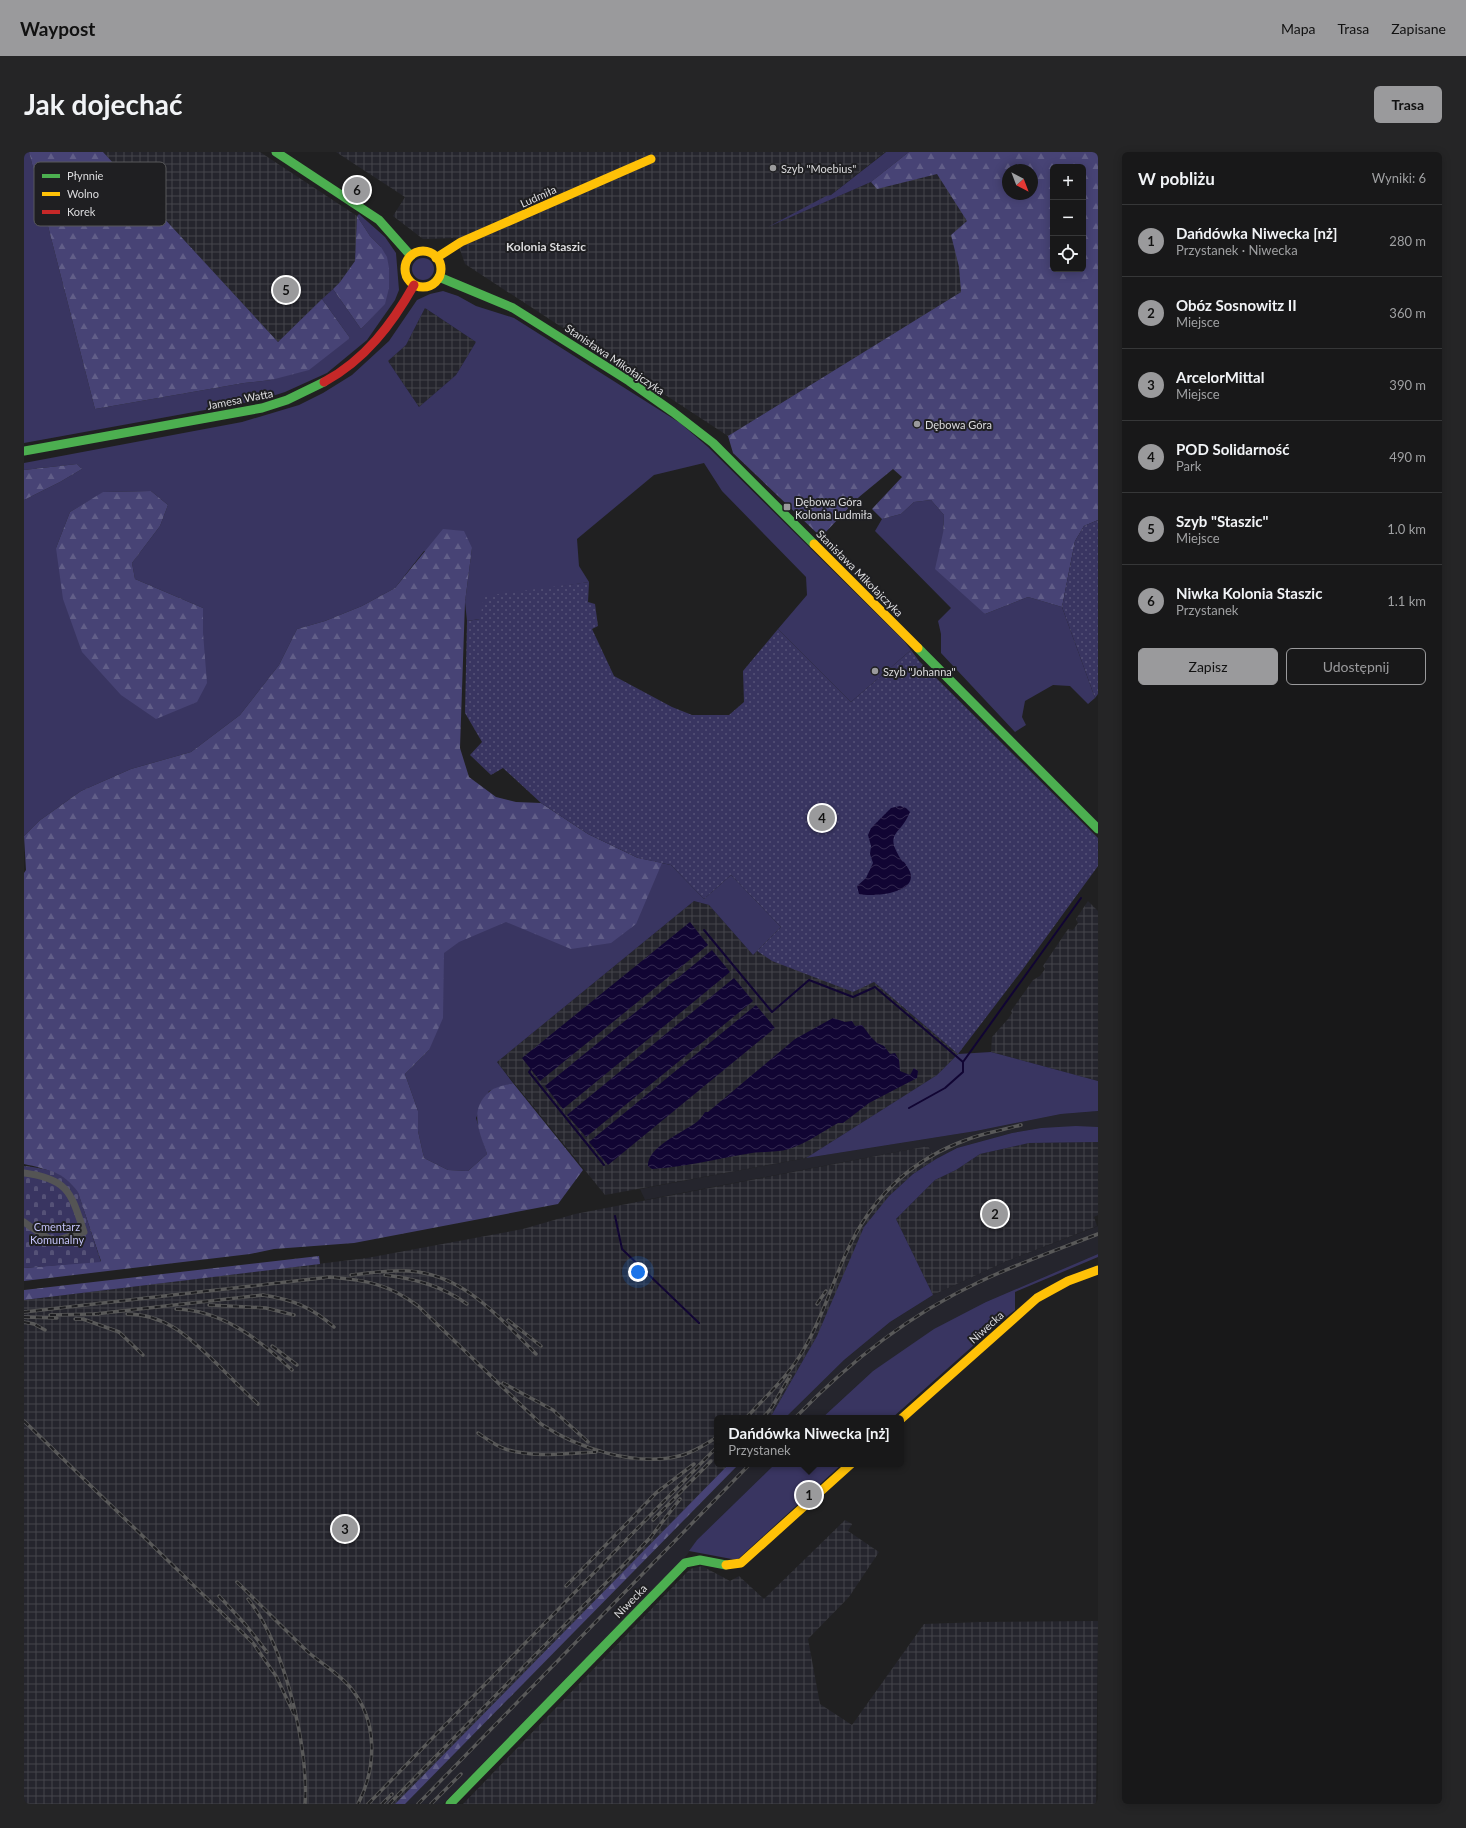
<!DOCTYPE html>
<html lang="pl">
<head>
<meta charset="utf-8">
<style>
  :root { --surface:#181819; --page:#252526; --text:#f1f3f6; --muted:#9fa0a2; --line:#363738; --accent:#9a9a9c }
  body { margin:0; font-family:Lato,sans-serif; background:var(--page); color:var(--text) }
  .controls { position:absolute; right:12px; top:12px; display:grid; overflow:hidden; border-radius:6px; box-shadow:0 2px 10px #0003 }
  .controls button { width:36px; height:36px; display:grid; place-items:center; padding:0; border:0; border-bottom:1px solid var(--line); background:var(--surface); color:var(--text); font:20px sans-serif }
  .compass { position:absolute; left:978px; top:12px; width:36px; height:36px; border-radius:50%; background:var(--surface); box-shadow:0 2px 10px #0003; rotate:138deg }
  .you { position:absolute; left:614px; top:1120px; width:14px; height:14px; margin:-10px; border:3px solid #fff; border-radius:50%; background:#1a73e8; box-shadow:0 0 0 6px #1a73e833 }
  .badge { display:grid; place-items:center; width:26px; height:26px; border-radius:50%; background:var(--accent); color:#111; font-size:13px; font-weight:700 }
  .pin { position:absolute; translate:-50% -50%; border:2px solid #fff; box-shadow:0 1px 4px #0006 }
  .popup { position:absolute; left:690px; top:1263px; width:190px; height:52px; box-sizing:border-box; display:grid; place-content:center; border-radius:6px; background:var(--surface); filter:drop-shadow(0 1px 3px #0005); font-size:13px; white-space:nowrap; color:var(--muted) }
  .popup b { font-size:15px; color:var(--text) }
  .popup::after { content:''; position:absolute; left:50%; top:100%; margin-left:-8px; border:8px solid transparent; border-top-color:var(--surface) }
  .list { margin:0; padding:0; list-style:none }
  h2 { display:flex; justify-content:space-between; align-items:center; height:52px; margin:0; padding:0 16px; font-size:17px }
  h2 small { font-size:13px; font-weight:400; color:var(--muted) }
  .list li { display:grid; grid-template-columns:26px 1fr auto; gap:12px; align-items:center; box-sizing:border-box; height:72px; padding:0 16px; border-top:1px solid var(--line) }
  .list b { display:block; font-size:15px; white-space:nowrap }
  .list p { margin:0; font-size:13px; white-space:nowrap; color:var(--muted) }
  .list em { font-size:13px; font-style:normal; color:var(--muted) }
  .actions { display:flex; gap:8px; padding:12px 16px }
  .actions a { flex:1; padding:9px 0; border:1px solid var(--accent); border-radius:6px; text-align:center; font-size:14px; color:var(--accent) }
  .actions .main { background:var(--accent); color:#111 }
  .icon { flex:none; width:22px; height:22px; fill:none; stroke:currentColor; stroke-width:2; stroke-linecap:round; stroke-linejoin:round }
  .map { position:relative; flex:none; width:1074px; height:1652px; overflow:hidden; border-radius:6px }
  header { display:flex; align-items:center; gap:24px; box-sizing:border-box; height:56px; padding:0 20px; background:var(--accent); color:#111 }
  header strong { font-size:19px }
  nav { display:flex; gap:22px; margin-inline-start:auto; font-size:14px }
  .intro { display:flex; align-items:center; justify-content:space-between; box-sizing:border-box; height:96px; padding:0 24px }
  h1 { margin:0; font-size:28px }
  .button { padding:10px 18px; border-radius:6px; background:var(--accent); color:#111; font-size:14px; font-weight:700 }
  main { display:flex; gap:24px; padding:0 24px }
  aside { flex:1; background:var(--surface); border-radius:6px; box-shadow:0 2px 10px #0003 }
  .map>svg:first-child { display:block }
  .built { fill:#25252d }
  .industrial { fill:url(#industrial-grid) }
  .green { fill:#393561; fill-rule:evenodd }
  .forest { fill:url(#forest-firs); fill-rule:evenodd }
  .cemetery { fill:url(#cemetery-stones) }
  .garden { fill:url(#garden-dots) }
  .water { fill:url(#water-waves) }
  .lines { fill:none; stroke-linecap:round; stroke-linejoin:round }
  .stream { stroke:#110533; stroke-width:2 }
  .street { stroke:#545454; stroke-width:7 }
  .fast { stroke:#4caf50; stroke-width:9 }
  .slow { stroke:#ffc107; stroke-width:9 }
  .jam { stroke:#c62828; stroke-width:9 }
  .rail-casing { stroke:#595959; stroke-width:3.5 }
  .rail { stroke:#1f1f22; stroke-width:2; stroke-dasharray:6; stroke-linecap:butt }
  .poi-dot { fill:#9a9a9c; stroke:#1f1f22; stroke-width:1.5 }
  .labels { text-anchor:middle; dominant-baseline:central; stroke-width:4; stroke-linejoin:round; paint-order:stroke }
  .poi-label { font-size:11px; fill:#dcdcde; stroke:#1f1f22; text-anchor:start }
  .street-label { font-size:11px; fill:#dcdcde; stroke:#1f1f22 }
  .park-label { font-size:11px; fill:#c2c1f6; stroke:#1f1f22 }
  .neighbourhood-label { font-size:12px; font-weight:bold; fill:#dcdcde; stroke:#1f1f22 }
  .key { fill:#1f1f22; stroke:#58585a; stroke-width:1 }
  .key-label { font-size:11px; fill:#dcdcde }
</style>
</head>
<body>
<header>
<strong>Waypost</strong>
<nav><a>Mapa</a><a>Trasa</a><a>Zapisane</a></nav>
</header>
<div class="intro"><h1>Jak dojechać</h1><a class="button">Trasa</a></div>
<main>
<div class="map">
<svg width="1074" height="1652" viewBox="0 0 1074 1652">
  <defs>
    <pattern id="industrial-grid" width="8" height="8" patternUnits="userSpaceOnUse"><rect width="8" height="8" fill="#25252d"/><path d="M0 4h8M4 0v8" fill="none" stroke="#44444b"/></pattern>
    <pattern id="forest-firs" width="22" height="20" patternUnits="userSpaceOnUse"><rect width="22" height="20" fill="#474375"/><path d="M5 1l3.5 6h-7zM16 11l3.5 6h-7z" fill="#615e88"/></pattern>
    <pattern id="cemetery-stones" width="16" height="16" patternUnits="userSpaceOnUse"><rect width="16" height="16" fill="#393561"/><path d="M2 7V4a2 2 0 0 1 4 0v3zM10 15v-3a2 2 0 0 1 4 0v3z" fill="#555277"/></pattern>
    <pattern id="garden-dots" width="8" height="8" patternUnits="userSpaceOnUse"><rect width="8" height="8" fill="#393561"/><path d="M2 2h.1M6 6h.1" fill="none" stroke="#555277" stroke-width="1.8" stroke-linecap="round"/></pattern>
    <pattern id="water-waves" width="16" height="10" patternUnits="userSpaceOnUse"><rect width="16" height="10" fill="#110533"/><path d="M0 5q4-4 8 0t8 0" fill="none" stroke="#332950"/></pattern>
  </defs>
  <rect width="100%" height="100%" fill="#202021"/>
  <!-- built -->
  <g class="built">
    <path d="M1074,959V975L1017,976L988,981L933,996L912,1007L904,994L621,1048L616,1037L782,1006L952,979L1037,962Z"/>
    <path d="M1074,1074V1102L962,1150L849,1219L798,1266H761L820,1208L866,1170L909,1143L983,1109Z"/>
    <path d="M705,1312H751L673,1388L663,1403L419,1652H371Z"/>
  </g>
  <!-- industrial -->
  <g class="industrial">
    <path d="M79,0H236L333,64L331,109L316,130L254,190Z"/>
    <path d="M312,0H861L807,43L750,72L847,30L885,0L984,42L937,140L704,284L441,112L432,86L399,87L369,64L381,45Z"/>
    <path d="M401,156L452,190L432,223L395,255L364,209L382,193Z"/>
    <path d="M670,749L685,753L729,803L733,799L748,809L850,830L934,902L913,923L782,1006L581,1043L473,910Z"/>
    <path d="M1064,749L1074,759V929L967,900L968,885L984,867L988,861L987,859L1009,828L1016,824L1021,817L1019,814L1044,777L1049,778L1054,771L1052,767Z"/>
    <path d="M1074,990V1063L1070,1065L1073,1074L983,1109L909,1143L872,1067L911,1028L932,1018L956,1002L1005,991Z"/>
    <path d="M904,994L912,1007L889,1022L865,1044L793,1184L746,1266H693V1312H705L371,1652H0V1148L343,1106L499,1077L551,1062Z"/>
    <path d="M821,1368L828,1372L824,1379L855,1400L825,1445L784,1487L796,1552L828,1573L900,1472L957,1470L1074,1469L1072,1652H439L666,1417L678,1414L706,1429L715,1424L740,1447Z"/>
  </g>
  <!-- green -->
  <g class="green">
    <path d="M0,0H5L71,257L220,231L247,228L326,186L298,147L309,137L337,177L361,151L357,95L346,84L333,64L335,62L361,85L372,101L375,138L371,148L343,188L303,221L261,240L236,248L0,291Z"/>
    <path d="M862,0H885L847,30L744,75L802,44L807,43Z"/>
    <circle cx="399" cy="117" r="11"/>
    <path d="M419,139L434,144L452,154L490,166L656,271L684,295L880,489L887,498L827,550L754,477L783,443L782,425L698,339L680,311L630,323L553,387L555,414L565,430L533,435L456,467L443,469L441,450L448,396L400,399L371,436L338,454L301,469L273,477L255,513L216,563L167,600L107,617L57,639L15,669L0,684V348L36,330L58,317L53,312L0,318V311L218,270L275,253L299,241L328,223L365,189L393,148L406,142ZM401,156L452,190L432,223L395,255L364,209L382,193ZM127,339L144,353L136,374L108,411L111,427L179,456V481L32,396L46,360L80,340Z"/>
    <path d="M907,348L920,363L919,381L961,462L1004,445L1038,455L1071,546L1064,552L1046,534L1029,533L1001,549L998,565L1002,573L991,580L917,501V482L914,469L927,456L851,379L858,367L877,362L890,350Z"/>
    <path d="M614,706L647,713L680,747L707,723L757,775L729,803L685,753L670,749L473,910L489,931L465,939L452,966L463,1002L444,1019L424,1018L400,1006L394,979V959L381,922L405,898L412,786Z"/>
    <path d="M967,900L1074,929V959L1037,962L952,979L782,1006L913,923L934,902Z"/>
    <path d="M1052,974L1074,975V990L1005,991L956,1002L932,1018L911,1028L872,1067L909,1143L866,1170L820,1208L761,1266H746L793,1184L840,1075L865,1044L889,1022L912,1007L933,996L988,981L1017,976Z"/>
    <path d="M1074,1102V1105L991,1140V1158L978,1168L868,1266H798L849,1219L910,1177L962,1150Z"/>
    <path d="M751,1312H818L713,1408L665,1399L673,1388Z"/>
  </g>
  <!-- forest -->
  <g class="forest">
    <path d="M5,0H79L254,190L298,147L326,186L285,218L247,228L220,231L71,257Z"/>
    <path d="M885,0H1074V368L1060,374L1051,389L1038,455L1004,445L961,462L911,417L919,381L920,363L907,348L890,350L877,362L858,367L848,357L878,325L869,317L835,345L797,385L709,301L704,284L937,140L935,115L927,83L943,69L913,22L853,37L847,30ZM1029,15H1059V117H1029ZM984,18H1008V42H984Z"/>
    <path d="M333,64L346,84L357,95L363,105L365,116V136L361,152L337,177L309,137L316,130L331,109Z"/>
    <path d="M53,312L58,317L36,330L0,348V318Z"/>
    <path d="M127,339L144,353L136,374L108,411L111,427L179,456V481L183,531L173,550L132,567L97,543L58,500L39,447L32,396L46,360L79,340Z"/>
    <path d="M419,377L440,379L448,396L441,450L436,596L445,625L472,645L492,650L517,651L564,682L614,706L638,711L612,772L587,791L547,797L482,770L435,790L420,801L419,866L405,898L381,922L394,959V979L400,1006L424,1018L444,1019L463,1002C456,980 444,959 465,940C470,935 482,933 489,931L559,1018L534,1052L330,1091L250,1097L226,1102L0,1129V1116L77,1109L54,1041C39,1021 23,1017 0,1012V721L2,718L0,684L15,669L57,639L107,617L167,600L216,563L255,513L273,477L301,469L338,454L371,436Z"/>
    <path d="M295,1104L296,1112L0,1148V1138Z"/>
    <path d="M705,1312H715L381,1652H371Z"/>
  </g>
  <!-- cemetery -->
  <path class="cemetery" d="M0,1014C25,1017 38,1019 54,1040L77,1110L0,1116Z"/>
  <!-- garden -->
  <g class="garden">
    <path d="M1074,368V542L1071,546L1038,455L1051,389L1060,374Z"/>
    <path d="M565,430L564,450L571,452L574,474L568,477L590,524L648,555L668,563H705L720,550L719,519L754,477L827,550L887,498L895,509L1074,686V714L999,817L934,902L850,830L829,840L748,809L733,799L757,775L707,723L680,747L647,713L614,706L564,682L517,651L479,616L467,623L446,603L458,590L441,561L443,469L456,467L460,444Z"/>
  </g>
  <!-- water -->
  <g class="water">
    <path d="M876,654L882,656L886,660C876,685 859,679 878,709L880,710C883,714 887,720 887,724C888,742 848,745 835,742L833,734L842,726L849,711L846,702L847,694L844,683L847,676L867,656Z"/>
    <path d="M666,770L684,793L516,929L498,906Z"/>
    <path d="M688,798L706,820L539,957L521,934Z"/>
    <path d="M710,826L729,849L562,985L543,963Z"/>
    <path d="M732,853L751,876L584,1013L565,990Z"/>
    <path d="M809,866L821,870L828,869L831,874L838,873L847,885L853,891L860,894L866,902L871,901L875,908L876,919L886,923L890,916L894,919L893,926L845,951L819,971H814C798,980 783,991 765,997C752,1001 736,999 722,1002C691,1007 661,1015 628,1017L624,1014C623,996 657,981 670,972C675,969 678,965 681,960H684L771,887Z"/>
  </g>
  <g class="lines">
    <!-- stream -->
    <g class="stream">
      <path d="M680,778L748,860L785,828L829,845L851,835L939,910"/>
      <path d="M507,917L505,920L580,1013"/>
      <path d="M885,956L921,936L939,920V910L1057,746"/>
      <path d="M591,1064L598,1097L675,1171"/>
    </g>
    <!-- street -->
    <path class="street" d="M0,1021C45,1027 47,1041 60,1080L30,1089L17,1082L0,1070"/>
    <!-- fast -->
    <g class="fast">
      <path d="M252,0L355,68L387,104"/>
      <path d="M415,125L489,156L605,229L649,260L689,291L790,392"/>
      <path d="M0,299L238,256L263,248L300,230"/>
      <path d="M894,496L1074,677"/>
      <path d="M426,1652L661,1411L676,1408L702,1413"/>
    </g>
    <!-- slow -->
    <g class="slow">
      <circle cx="399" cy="117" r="18"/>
      <path d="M412,106L437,90L627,7"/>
      <path d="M790,392L894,496"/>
      <path d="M877,1267L1013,1146L1044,1129L1074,1118"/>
      <path d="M702,1413L717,1411L827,1312"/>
    </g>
    <!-- jam -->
    <path class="jam" d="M300,230C341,208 368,172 390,133"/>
    <defs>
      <g id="rail">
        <path d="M327,1123C346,1121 365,1118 385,1119C439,1122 476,1166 512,1202"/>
        <path d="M361,1123C392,1127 418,1134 443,1152"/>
        <path d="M793,1152L802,1139"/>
        <path d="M185,1153L242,1156L270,1163"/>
        <path d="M152,1157C198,1158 236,1188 268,1218"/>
        <path d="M0,1160L306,1125C341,1128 365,1132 394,1154L517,1272C553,1296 611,1315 655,1304C668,1301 681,1293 693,1285"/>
        <path d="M71,1162L239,1143C270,1148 287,1155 310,1175"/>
        <path d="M103,1162C142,1162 166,1186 192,1211C206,1225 220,1239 234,1252"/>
        <path d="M26,1163L75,1162"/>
        <path d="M0,1165L33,1166"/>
        <path d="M51,1167H59L95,1180L119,1203"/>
        <path d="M484,1168L517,1194"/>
        <path d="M0,1170L10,1172L21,1178"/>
        <path d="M248,1194L273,1213"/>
        <path d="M479,1231L529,1258L564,1290"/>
        <path d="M722,1266C742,1244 765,1224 780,1197C800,1164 810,1124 828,1089C853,1040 890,1007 942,988C959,981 979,978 997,973"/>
        <path d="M739,1266L748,1255L766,1224"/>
        <path d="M771,1266C824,1211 883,1164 953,1131C992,1112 1033,1098 1074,1082"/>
        <path d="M0,1269L229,1491L252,1524L270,1562"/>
        <path d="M454,1281C464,1288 473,1295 484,1298C513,1306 543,1301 572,1300"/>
        <path d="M629,1368L687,1309"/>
        <path d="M213,1430C237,1453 260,1477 284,1500C298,1512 314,1521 326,1535C354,1568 353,1615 334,1652"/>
        <path d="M542,1434L632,1341L670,1312"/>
        <path d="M195,1444L221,1472L243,1500"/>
        <path d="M224,1447C260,1492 285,1595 281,1652"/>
        <path d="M344,1652L693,1295"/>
        <path d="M358,1652L368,1642"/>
        <path d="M365,1652L626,1386L656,1347"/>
        <path d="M394,1652L726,1312"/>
        <path d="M407,1652L437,1622"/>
      </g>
    </defs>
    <!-- rail casing -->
    <use href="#rail" class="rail-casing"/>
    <!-- rail -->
    <use href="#rail" class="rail"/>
  </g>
  <!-- markers -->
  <g class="poi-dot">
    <circle cx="749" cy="16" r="4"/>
    <circle cx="893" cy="272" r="4"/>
    <rect x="759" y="351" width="8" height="8" rx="2"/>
    <circle cx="851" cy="519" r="4"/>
  </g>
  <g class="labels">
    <!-- poi labels -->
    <g class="poi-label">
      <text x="757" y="16">Szyb "Moebius"</text>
      <text x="901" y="272">Dębowa Góra</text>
      <text x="771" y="349">Dębowa Góra<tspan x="771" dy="13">Kolonia Ludmiła</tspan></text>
      <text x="859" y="519">Szyb "Johanna"</text>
    </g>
    <!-- street labels -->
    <g class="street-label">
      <text transform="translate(514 44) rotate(-24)">Ludmiła</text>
      <text transform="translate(591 207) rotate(34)">Stanisława Mikołajczyka</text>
      <text transform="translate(216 247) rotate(-11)">Jamesa Watta</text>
      <text transform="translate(836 421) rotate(45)">Stanisława Mikołajczyka</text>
      <text transform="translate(962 1175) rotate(-42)">Niwecka</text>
      <text transform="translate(606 1449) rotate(-46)">Niwecka</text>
    </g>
    <!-- park labels -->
    <g class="park-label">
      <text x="33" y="1074">Cmentarz<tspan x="33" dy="13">Komunalny</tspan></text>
    </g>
    <!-- neighbourhood labels -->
    <g class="neighbourhood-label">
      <text x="522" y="94">Kolonia Staszic</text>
    </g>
  </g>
  <!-- legend -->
  <rect x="10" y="10" width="132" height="64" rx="6" class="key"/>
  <rect x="18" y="22" width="18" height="4" fill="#4caf50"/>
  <rect x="18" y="40" width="18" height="4" fill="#ffc107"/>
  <rect x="18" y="58" width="18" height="4" fill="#c62828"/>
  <g class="key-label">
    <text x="43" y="28">Płynnie</text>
    <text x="43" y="46">Wolno</text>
    <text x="43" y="64">Korek</text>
  </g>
</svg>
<div class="controls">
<button>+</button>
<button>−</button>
<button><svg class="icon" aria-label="locate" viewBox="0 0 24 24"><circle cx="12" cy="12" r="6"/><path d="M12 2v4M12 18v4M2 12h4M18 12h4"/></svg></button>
</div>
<svg class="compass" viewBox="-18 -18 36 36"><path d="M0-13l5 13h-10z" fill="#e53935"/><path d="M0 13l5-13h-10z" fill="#9fa0a2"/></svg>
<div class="you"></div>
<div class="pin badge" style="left:785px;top:1343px">1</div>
<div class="popup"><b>Dańdówka Niwecka [nż]</b>Przystanek</div>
<div class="pin badge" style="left:971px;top:1062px">2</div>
<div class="pin badge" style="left:321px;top:1377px">3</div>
<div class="pin badge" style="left:798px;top:666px">4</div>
<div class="pin badge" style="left:262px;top:138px">5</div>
<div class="pin badge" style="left:333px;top:38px">6</div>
</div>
<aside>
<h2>W pobliżu<small>Wyniki: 6</small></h2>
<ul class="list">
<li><span class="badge">1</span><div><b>Dańdówka Niwecka [nż]</b><p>Przystanek · Niwecka</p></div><em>280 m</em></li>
<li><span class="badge">2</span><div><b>Obóz Sosnowitz II</b><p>Miejsce</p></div><em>360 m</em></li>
<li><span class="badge">3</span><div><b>ArcelorMittal</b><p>Miejsce</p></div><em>390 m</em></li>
<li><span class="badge">4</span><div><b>POD Solidarność</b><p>Park</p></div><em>490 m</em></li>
<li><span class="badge">5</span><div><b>Szyb &quot;Staszic&quot;</b><p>Miejsce</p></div><em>1.0 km</em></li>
<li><span class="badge">6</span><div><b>Niwka Kolonia Staszic</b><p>Przystanek</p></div><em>1.1 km</em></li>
</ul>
<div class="actions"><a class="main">Zapisz</a><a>Udostępnij</a></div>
</aside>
</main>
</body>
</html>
